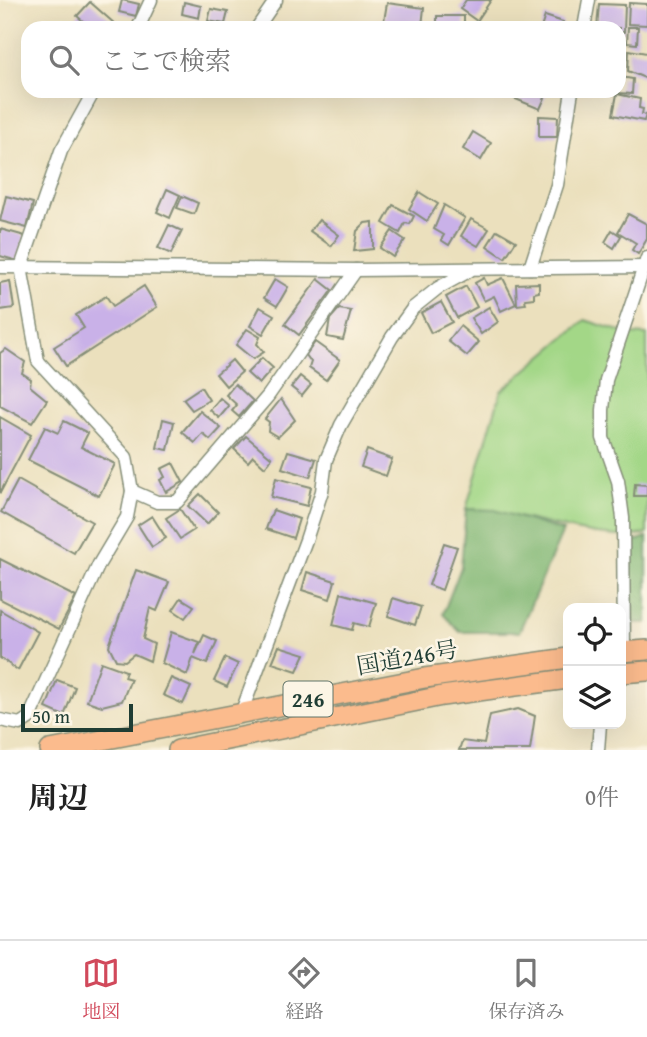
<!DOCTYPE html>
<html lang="ja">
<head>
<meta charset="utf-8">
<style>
  :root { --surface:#fff; --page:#f2f2f2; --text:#222; --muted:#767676; --line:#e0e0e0; --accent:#d1495b }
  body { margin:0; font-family:"Gentium Book Plus","Noto Serif JP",serif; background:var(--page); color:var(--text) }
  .controls { position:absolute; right:21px; bottom:21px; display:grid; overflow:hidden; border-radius:14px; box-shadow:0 7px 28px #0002 }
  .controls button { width:63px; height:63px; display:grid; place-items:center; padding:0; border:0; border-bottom:2px solid var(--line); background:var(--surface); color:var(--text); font:35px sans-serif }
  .scale { position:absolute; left:21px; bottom:18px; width:112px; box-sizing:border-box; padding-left:7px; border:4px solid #1f3d34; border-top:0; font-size:19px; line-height:24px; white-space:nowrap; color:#1f3d34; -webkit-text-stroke:5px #fcf5e5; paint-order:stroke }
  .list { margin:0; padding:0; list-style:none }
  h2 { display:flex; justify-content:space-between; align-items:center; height:91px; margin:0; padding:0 28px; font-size:30px }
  h2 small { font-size:23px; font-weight:400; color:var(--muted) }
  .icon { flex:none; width:38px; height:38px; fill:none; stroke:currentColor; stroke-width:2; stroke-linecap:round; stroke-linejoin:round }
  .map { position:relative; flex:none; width:647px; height:750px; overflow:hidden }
  .search { position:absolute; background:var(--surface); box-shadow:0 7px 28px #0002; left:21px; right:21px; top:21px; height:77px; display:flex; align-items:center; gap:18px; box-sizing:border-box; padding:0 24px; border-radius:21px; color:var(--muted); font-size:26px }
  .sheet { height:189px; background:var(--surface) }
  nav { display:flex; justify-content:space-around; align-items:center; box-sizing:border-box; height:98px; border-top:2px solid var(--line); background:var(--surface); font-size:19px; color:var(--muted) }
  nav a { display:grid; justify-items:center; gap:4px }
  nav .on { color:var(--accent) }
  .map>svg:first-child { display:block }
  .green { fill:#a3d787; stroke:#618a5e; stroke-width:2 }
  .forest { fill:#82b874; stroke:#507a54; stroke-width:2 }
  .building { fill:#c9b1e8 }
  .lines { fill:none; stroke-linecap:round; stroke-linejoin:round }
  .minor-casing { stroke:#858e78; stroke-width:15 }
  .trunk-casing { stroke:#858e78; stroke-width:22 }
  .minor { stroke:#fff; stroke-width:12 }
  .trunk { stroke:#fbbb8d; stroke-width:19 }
  .labels { text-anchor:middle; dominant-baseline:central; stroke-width:5; stroke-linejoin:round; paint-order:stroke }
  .shield { fill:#fcf5e5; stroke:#617469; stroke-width:2 }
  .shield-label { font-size:21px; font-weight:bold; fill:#1f3d34 }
  .street-label { font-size:23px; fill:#1f3d34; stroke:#fcf5e5 }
</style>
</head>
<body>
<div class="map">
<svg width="647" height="750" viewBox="0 0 647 750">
  <rect width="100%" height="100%" fill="#fcf5e5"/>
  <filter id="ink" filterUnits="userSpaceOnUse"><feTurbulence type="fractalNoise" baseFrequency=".0143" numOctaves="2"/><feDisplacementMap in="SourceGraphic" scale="14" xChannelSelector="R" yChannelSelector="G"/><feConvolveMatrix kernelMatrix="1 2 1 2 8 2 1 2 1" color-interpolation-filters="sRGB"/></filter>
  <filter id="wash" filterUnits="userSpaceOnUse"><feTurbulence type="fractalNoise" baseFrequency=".00686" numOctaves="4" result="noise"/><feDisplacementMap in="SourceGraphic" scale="28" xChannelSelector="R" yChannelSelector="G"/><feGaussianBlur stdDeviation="1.57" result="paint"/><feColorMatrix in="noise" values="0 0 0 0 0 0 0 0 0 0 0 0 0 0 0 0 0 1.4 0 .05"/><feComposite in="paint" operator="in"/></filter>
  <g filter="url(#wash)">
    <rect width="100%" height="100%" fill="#ebe0bd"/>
    <!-- green -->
    <path class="green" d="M585,320L629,334L647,335V534C595,545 523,511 466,509L501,391Z"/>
    <!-- forest -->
    <g class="forest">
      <path d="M466,509L495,510L563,531L519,632H460L443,614L461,567Z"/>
      <path d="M647,537V623H629L631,542Z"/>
    </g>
    <g id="blocks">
      <!-- building -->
      <g class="building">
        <path d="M122,0L139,4L136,16L119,12Z"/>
        <path d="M466,0H491L477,21L460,9Z"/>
        <path d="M90,2L115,24L111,28H91L77,16Z"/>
        <path d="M184,2L201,6L199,18L182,14Z"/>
        <path d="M387,3L424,8L422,26L384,21Z"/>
        <path d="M629,3L647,4V25L628,24Z"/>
        <path d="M599,4L625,5L624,32L619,33V28H597Z"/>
        <path d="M211,9L228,12L225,24L208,21Z"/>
        <rect x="437" y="16" width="27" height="12"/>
        <path d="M545,16L563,22L561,28H541Z"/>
        <path d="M628,27H638L637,44L627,43Z"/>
        <path d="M629,50L647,53V79L628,71Z"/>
        <path d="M621,77L633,79L632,94L619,93Z"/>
        <path d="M516,91H548L540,109L513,98Z"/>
        <path d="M617,94L640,99L639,108L643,109L642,114L646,115L644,121L613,115Z"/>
        <path d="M539,116L558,117L557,137H539Z"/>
        <path d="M473,132L491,143L481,160L463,149Z"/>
        <path d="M167,189L180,195L170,218L157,212Z"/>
        <path d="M419,192L438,204L427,221L409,209Z"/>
        <path d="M6,196L33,203L27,228L0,221Z"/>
        <path d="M182,196L198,203L194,214L177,208Z"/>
        <path d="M393,205L414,216L410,224L405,223L400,233L383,223Z"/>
        <path d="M444,205L465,218L449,245L441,240L444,235L434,229Z"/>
        <path d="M628,214L647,224V239L638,254L632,250L636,243L618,232Z"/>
        <path d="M471,219L489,229L478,246L461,236Z"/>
        <path d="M319,220L339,235L331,246L310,231Z"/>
        <path d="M373,222V249L354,251L357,231L365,223Z"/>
        <path d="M169,225L182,231L171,254L158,248Z"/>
        <path d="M0,229L25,236L18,261L0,256Z"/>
        <path d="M497,230L516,241L505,258L487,246Z"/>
        <path d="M612,230L621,236L614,248L605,242Z"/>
        <path d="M392,231L405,240L393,257L380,248Z"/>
        <path d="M484,278L487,285L503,278L516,304L501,311L494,296L484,301L475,283Z"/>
        <path d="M275,279L288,287L277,306L264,298Z"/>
        <path d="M318,279L332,290L299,335L285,324Z"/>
        <path d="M10,281L14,308L0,310V283Z"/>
        <path d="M539,283V292L534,293V298L525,299L526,304L517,305L516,284Z"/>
        <path d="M144,286L157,307L66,366L54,347L84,328L76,315L106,296L113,306Z"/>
        <path d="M466,286L477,307L457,318L446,297Z"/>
        <path d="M441,302L452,322L431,333L421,313Z"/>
        <path d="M260,307L274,315L263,334L250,326Z"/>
        <path d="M489,307L498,322L481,334L471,318Z"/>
        <path d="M339,309L351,311L343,340L327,337L330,319Z"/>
        <path d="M460,326L479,342L467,356L448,341Z"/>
        <path d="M247,329L260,337L257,344L264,352L253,359L236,345Z"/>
        <path d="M315,342L340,360L326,380L309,368L311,362L306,355Z"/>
        <path d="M6,349L25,362L22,373L31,379L30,386L47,400L32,423L0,406V353Z"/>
        <path d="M262,358L273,368L259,384L247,373Z"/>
        <path d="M232,360L242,372L226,386L216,374Z"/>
        <path d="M300,376L311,385L302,396L291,387Z"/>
        <path d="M235,384L253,401L239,417L232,411L237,405L226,395Z"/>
        <path d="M201,387L209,400L192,410L183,399Z"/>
        <path d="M220,398L229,406L219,418L210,410Z"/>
        <path d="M281,399L295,420L278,437L268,431L269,422L265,419Z"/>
        <path d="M200,411L221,428L210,440L203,434L195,443L182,432Z"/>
        <path d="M0,417L31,435L0,493Z"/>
        <path d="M163,419L174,422L168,450L157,448Z"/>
        <path d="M64,421L88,433L81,447L115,464L99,496L28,460L45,427L58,433Z"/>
        <path d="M246,436L272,458L265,467L253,456L248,462L234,449Z"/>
        <path d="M367,450L392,459L386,476L361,467Z"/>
        <path d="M288,451L316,459L310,477L282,468Z"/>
        <path d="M173,463L183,482L166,492L160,480L165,477L161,469Z"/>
        <path d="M276,478L311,487L307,506L271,497Z"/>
        <path d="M18,480L92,522L74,553L1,512Z"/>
        <path d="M635,484L647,485V496H634Z"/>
        <path d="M200,494L218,512L207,524L188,506Z"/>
        <path d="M180,509L194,530L180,539L166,518Z"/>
        <path d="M273,510L299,519L293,538L266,529Z"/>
        <path d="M152,516L166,538L152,547L138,525Z"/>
        <path d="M444,543L457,547L442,590L429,585Z"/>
        <path d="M0,559L76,597L59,629L0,599Z"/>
        <path d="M136,570L169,582L157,611L150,608L143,639L154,644L150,661L134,654L125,661L116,660L109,646Z"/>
        <path d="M307,572L335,581L330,599L302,590Z"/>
        <path d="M341,593L376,603L369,627L354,623L352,630L333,625Z"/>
        <path d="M181,598L194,606L185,618L173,610Z"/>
        <path d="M393,598L421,607L415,625L388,616Z"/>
        <path d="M0,610L38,632L18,670L0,658Z"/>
        <path d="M171,632L199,642L195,654L204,635L217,641L207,664L193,658L187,675L162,663Z"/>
        <path d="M279,646L305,654L297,671L272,663Z"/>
        <path d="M225,658L238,664L227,687L214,681Z"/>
        <path d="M101,662L126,671L124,677L131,679L122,701L102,706L87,701Z"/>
        <path d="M171,678L191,687L183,704L163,695Z"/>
        <path d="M57,680L75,687L64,716L46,708Z"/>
        <path d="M518,709L535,716L530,750H459L462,741L484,744L490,715Z"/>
      </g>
    </g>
  </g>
  <g filter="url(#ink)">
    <use href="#blocks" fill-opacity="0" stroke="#858e78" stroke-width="2"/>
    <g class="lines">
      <defs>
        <g id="minor">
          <path d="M138,28L151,0"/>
          <path d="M257,28L276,0"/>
          <path d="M584,28L589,0"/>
          <path d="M0,267L356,270L647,267"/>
          <path d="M530,268L557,185L572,91"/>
          <path d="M132,491L157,502H177L268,396L356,270"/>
          <path d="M624,652L623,518L618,481L603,438V410L606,380L647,258"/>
          <path d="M242,711L306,540L322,491L326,460L341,425L392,337L413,308L438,288L469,271"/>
          <path d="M0,720L20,724L29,718L99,564L127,517L132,491L126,457L38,361L21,267L61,151L94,91"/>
          <path d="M598,750L600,724"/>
        </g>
        <g id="trunk">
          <path d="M621,652L647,650"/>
          <path d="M621,673L647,671"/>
          <path d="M50,750L425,678L568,658"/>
          <path d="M178,750L442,696L568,679"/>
        </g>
      </defs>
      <!-- minor casing -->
      <use href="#minor" class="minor-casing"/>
      <!-- trunk casing -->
      <use href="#trunk" class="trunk-casing"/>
      <!-- minor -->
      <use href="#minor" class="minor"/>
      <!-- trunk -->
      <use href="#trunk" class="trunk"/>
    </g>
  </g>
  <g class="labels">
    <!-- shield labels -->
    <rect class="shield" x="283.5" y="681.5" width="49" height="35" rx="5"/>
    <g class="shield-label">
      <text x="308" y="699">246</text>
    </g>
    <!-- street labels -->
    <g class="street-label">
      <text transform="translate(407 657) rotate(-10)">国道246号</text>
    </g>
  </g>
</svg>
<div class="controls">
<button><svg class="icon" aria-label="locate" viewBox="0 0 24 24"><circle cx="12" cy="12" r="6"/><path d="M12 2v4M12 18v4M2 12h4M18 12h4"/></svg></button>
<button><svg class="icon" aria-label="layers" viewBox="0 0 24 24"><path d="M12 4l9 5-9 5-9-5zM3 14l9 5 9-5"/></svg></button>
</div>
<div class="scale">50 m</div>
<div class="search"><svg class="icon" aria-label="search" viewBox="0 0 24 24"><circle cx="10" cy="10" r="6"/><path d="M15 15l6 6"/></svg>ここで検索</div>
</div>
<section class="sheet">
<h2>周辺<small>0件</small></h2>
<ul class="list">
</ul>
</section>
<nav>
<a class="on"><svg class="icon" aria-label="map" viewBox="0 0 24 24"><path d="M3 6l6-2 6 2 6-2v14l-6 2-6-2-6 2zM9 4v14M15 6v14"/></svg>地図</a>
<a><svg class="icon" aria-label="directions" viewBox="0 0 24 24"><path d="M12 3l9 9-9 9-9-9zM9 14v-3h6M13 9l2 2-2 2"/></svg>経路</a>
<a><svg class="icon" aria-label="saved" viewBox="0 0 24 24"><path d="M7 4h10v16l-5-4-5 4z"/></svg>保存済み</a>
</nav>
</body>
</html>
